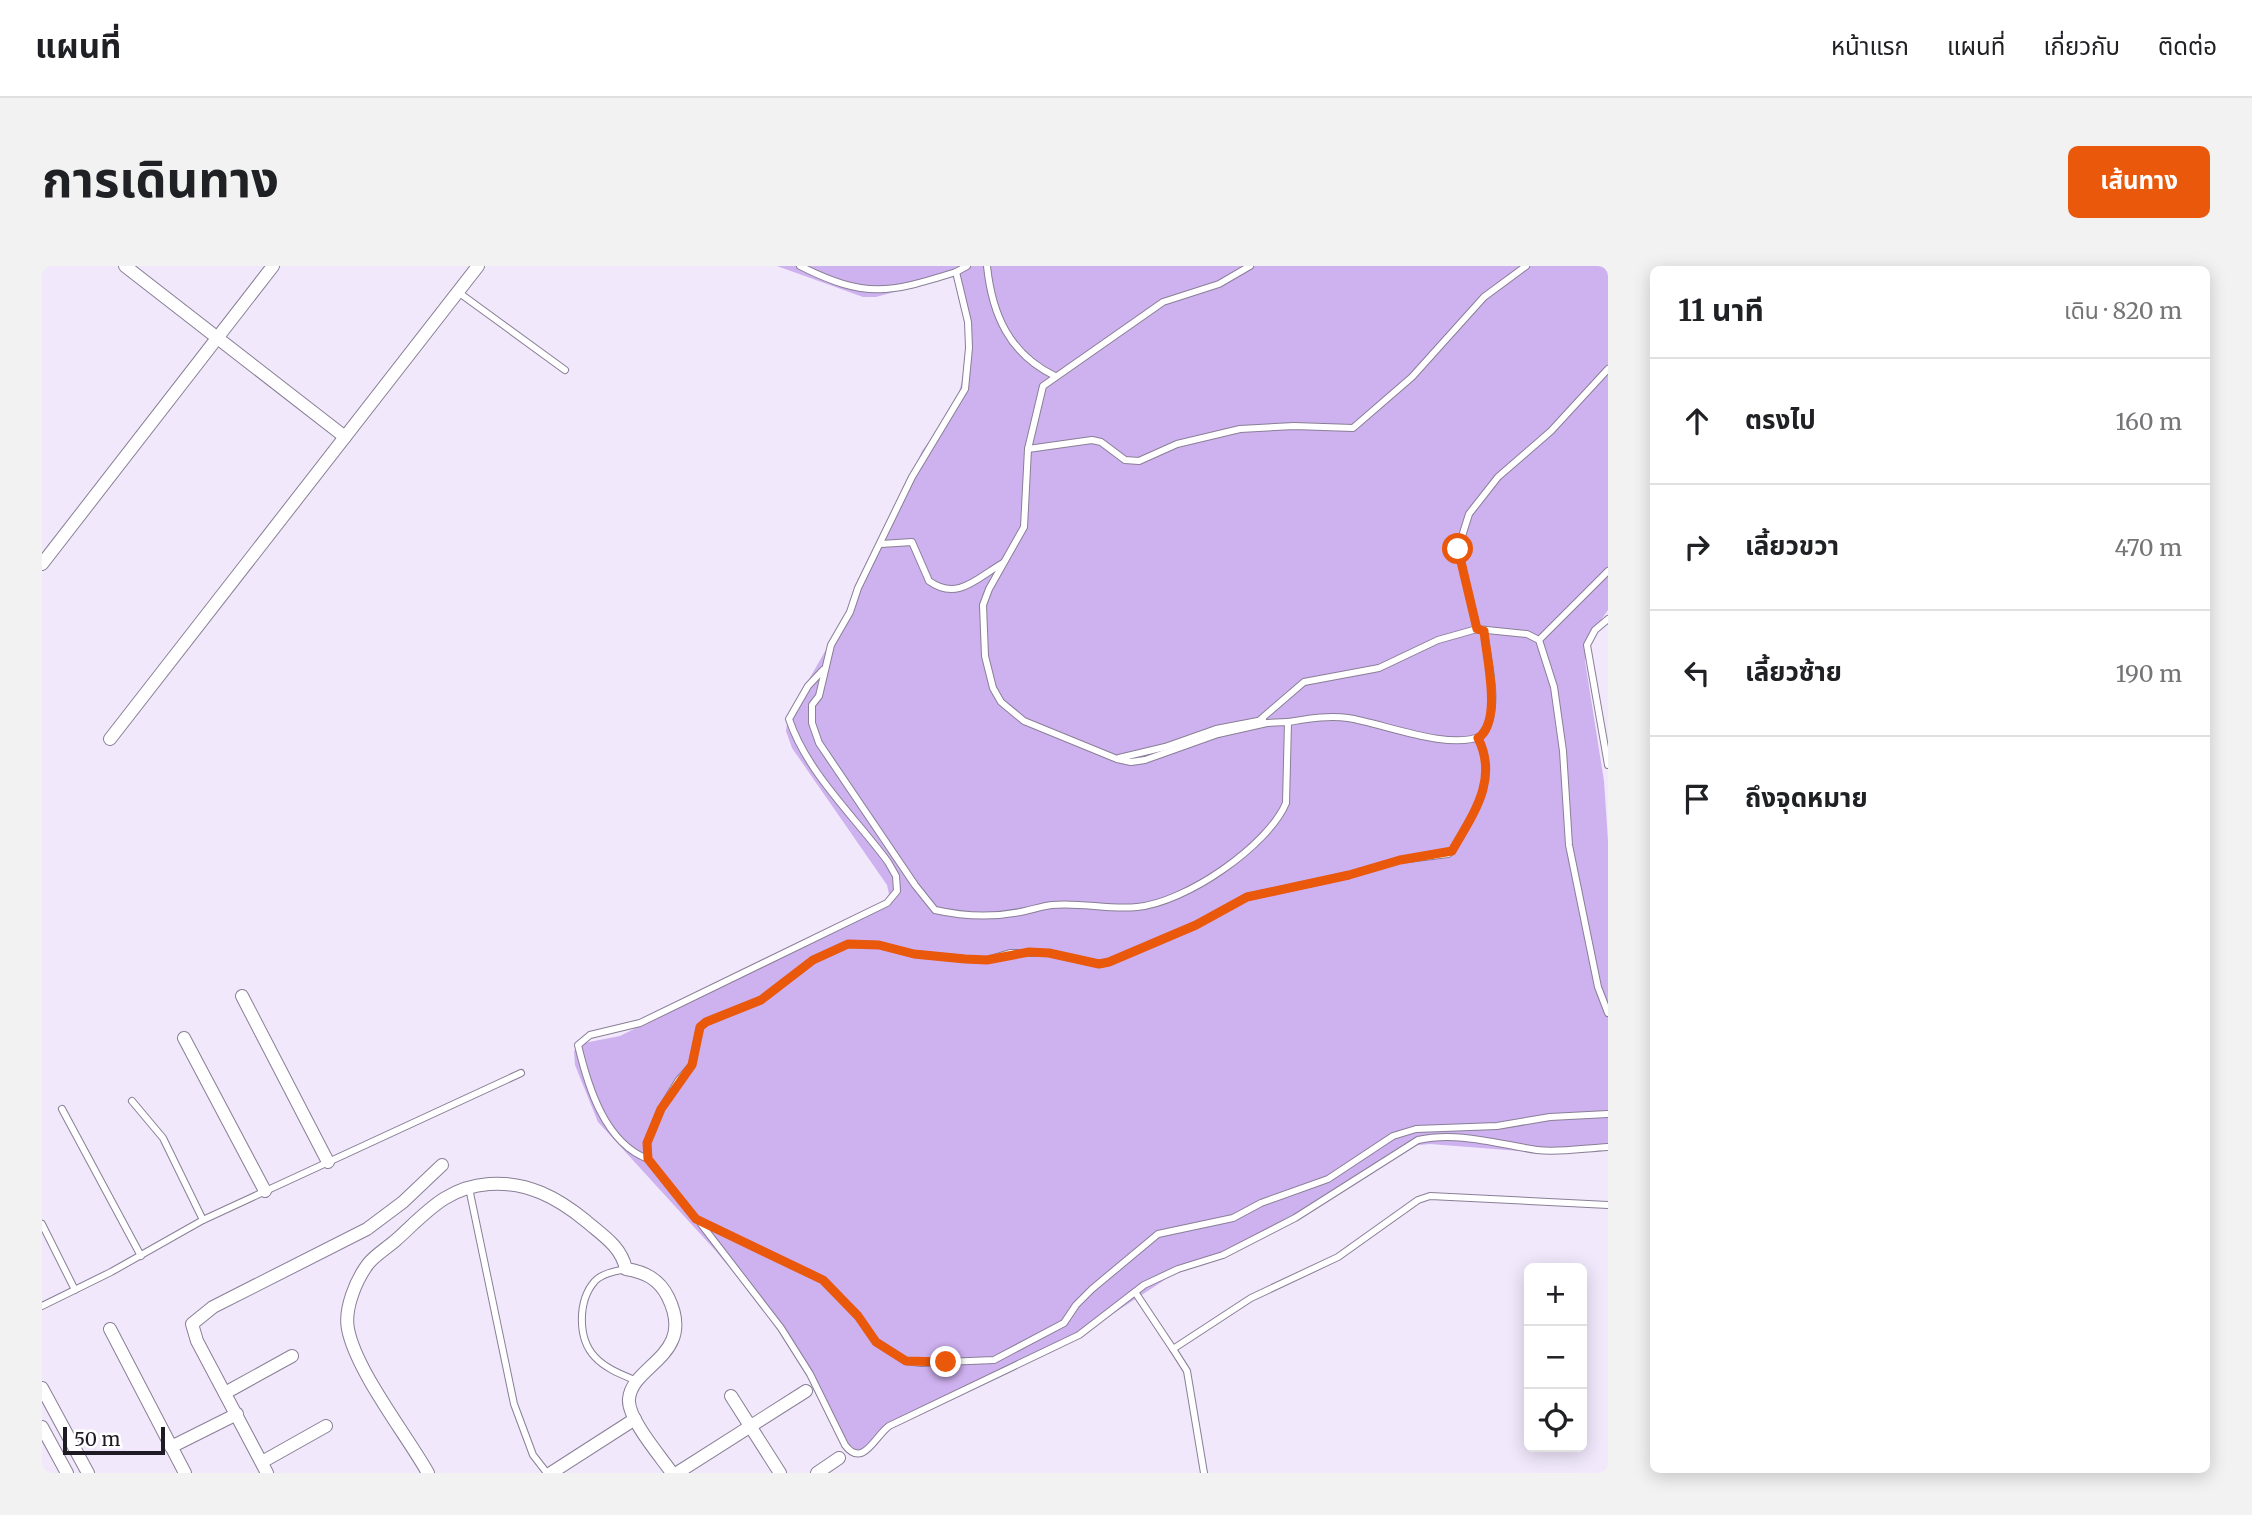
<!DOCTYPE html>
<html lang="th">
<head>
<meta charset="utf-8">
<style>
  :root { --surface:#fff; --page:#f2f2f2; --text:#202124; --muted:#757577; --line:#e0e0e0; --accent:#ea580c }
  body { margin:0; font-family:Merriweather,"Noto Sans Thai",serif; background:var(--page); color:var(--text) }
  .controls { position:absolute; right:21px; bottom:21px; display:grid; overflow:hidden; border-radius:10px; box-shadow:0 4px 18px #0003 }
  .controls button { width:63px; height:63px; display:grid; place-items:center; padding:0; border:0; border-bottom:2px solid var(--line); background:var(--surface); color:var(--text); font:35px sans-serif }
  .scale { position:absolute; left:21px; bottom:18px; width:102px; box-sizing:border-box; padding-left:7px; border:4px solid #1f1b24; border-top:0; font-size:19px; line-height:24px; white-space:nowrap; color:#1f1b24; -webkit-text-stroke:5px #fff; paint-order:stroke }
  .stop { position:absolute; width:21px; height:21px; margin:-16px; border:5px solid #ea580c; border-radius:50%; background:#fff }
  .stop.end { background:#ea580c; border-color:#fff; box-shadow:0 2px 7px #0008 }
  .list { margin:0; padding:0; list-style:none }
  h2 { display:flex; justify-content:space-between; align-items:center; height:91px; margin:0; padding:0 28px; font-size:30px }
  h2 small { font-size:23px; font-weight:400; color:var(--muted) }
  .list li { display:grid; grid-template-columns:46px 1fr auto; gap:21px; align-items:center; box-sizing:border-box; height:126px; padding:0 28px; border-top:2px solid var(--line) }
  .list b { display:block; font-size:26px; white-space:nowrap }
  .list em { font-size:23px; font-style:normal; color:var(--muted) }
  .icon { flex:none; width:38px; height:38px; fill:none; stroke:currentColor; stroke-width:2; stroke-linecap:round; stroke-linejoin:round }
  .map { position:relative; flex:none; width:1566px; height:1207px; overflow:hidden; border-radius:10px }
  header { display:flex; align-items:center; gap:42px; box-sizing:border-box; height:98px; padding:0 35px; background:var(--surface); border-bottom:2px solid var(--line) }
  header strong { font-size:33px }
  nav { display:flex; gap:38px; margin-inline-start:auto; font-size:24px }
  .intro { display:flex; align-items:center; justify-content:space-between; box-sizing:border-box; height:168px; padding:0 42px }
  h1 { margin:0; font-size:49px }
  .button { padding:18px 32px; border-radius:10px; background:var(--accent); color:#fff; font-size:24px; font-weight:700 }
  main { display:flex; gap:42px; padding:0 42px }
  aside { flex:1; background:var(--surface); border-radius:10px; box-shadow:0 4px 18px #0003 }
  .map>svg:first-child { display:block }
  .green { fill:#ceb1ef }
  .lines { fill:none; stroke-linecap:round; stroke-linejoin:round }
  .service-casing { stroke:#897f96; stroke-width:8 }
  .minor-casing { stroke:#897f96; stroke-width:14 }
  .service { stroke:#fff; stroke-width:6 }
  .minor { stroke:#fff; stroke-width:12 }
  .route { stroke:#ea580c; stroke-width:9 }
</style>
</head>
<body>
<header>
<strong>แผนที่</strong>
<nav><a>หน้าแรก</a><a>แผนที่</a><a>เกี่ยวกับ</a><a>ติดต่อ</a></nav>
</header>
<div class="intro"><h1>การเดินทาง</h1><a class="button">เส้นทาง</a></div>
<main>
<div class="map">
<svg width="1566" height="1207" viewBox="0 0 1566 1207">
  <rect width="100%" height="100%" fill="#f1e8fc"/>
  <!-- green -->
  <path class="green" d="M735,0H1566V344L1545,374L1543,395L1562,515L1566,575V879L1504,887L1388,878L1366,880L1275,942L1124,1013L1046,1064L850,1159L829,1181L816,1185L805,1177L751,1078L673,984L556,856L533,799L532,785L542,777L578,770L840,639L847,628L845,619L750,482L744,465L746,450L801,354L880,185L913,141L925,96L924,58L911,10L834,31H821Z"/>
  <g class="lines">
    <defs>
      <g id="service">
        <path d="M758,0C824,33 847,27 914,6L926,56L927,82L923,123L870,211L816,322L808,346L789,379L777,430L770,439V457L777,477L873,619L893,644C924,651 952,652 983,645C992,643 1001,640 1010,639C1038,636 1067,644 1095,641C1143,637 1226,580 1244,537L1246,456L1225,457L1176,468L1103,494L1089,496L1075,493L982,455L959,436L951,422L943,390L941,339L947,323L982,261L986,183L1001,120L1121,36L1177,18L1208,0"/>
        <path d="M945,0C950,48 967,88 1013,110"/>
        <path d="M914,6L925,0"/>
        <path d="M416,26L523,104"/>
        <path d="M986,183L1050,174L1059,176L1083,194L1097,195L1135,178L1198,163L1252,160L1311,162L1370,111L1442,31L1484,0"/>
        <path d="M839,278L870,276L887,315C916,336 936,311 961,297"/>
        <path d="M1566,353L1553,364L1545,379L1566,499"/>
        <path d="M1435,363L1416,283L1427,248L1456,211L1509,165L1566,103"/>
        <path d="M1497,374L1566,305"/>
        <path d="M1219,453L1262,416L1337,402L1396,374L1435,363L1485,368L1497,374L1512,421L1521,485L1527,579L1556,721L1566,747"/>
        <path d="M1246,456C1265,453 1286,449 1306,452C1340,457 1407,485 1439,470C1461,443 1445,396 1442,365"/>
        <path d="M1436,472C1457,514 1431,548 1410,585L1406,588L1358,594L1307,609L1205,631L1154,659L1067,696L1057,698L1007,687H968L945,694L923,693L872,688L837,679L806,678L771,694L719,734L664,756L658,761L650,799L636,815L619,843L605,877L606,893L654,953L781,1014L816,1050L834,1076L864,1095L879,1097L952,1094L1022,1057L1034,1039L1050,1023L1116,968L1191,952L1219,937L1286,913L1351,870L1374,863L1455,860L1508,851L1566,848"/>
        <path d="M1077,492L1123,481L1174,463L1221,454"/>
        <path d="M90,835L121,872L161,954"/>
        <path d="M20,843L99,990"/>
        <path d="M606,893C563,877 546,821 536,779L548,769L598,757L845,637L855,625L854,610L846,596C813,551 765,507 747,453L766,420L781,404"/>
        <path d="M427,922L472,1138L491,1189L505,1207"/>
        <path d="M0,958L33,1024"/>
        <path d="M659,958L739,1062L768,1108L803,1179C821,1203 833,1170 847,1160L1037,1069L1102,1019L1136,1003L1181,989L1253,952L1376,874C1416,865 1455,878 1495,884C1517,887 1543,882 1566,881"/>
        <path d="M584,1003C574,1005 561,1007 553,1015C536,1034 535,1072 553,1091C564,1103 581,1109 595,1115"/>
        <path d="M1093,1026L1131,1083"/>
        <path d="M0,1040L69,1006L161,954L479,807"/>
        <path d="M1162,1207L1145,1105L1131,1083L1209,1032L1296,991L1376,934L1388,930L1566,939"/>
      </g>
      <g id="minor">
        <path d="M83,0L303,171"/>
        <path d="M0,298L231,0"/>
        <path d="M68,473L436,0"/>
        <path d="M200,730L286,896"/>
        <path d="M142,772L223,925"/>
        <path d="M68,1063L143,1207"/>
        <path d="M0,1122L46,1207"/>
        <path d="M183,1127L250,1090"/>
        <path d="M689,1130L738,1207"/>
        <path d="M0,1161L25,1207"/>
        <path d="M129,1181L195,1148"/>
        <path d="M220,1196L284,1160"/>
        <path d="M225,1207L155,1075L150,1058L171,1041L325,963L361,936L400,899"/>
        <path d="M386,1207C364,1168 314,1105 306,1063C302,1043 314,1014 326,998C333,989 345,982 354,974C383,948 404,921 447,918C485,915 516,932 544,955C560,969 579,980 584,1003C603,1006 617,1013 626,1031C655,1090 590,1098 587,1133C585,1152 619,1191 630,1207"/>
        <path d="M509,1207L593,1153"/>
        <path d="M635,1207L764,1125"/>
        <path d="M775,1207L797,1192"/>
      </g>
    </defs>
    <!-- service casing -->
    <use href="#service" class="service-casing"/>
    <!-- minor casing -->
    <use href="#minor" class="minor-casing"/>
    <!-- service -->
    <use href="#service" class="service"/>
    <!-- minor -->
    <use href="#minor" class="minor"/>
  </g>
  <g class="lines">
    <!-- route -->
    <path class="route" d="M904,1096L864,1095L834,1076L816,1050L781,1014L654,953L606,893L605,877L619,843L650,799L658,761L664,756L719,734L771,694L806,678L837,679L872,688L923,693L945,694L987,686L1007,687L1057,698L1067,696L1154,659L1205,631L1307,609L1358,594L1410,585C1431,548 1457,514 1436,472C1461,456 1444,390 1442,365L1435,363L1416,283"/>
  </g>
</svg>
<div class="controls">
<button>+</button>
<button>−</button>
<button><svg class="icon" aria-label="locate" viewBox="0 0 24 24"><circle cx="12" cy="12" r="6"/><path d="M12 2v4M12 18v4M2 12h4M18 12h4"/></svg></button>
</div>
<div class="scale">50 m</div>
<div class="stop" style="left:1416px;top:283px"></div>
<div class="stop end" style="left:904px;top:1096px"></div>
</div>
<aside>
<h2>11 นาที<small>เดิน · 820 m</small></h2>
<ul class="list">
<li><svg class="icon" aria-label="ahead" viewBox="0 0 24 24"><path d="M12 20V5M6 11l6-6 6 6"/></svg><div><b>ตรงไป</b></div><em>160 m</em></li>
<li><svg class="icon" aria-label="right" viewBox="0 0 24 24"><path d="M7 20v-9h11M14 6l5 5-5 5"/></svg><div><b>เลี้ยวขวา</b></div><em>470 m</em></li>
<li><svg class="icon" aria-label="left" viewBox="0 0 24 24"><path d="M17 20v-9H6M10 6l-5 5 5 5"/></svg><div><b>เลี้ยวซ้าย</b></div><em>190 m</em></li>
<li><svg class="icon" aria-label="arrive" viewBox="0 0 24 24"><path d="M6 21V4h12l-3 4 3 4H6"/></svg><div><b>ถึงจุดหมาย</b></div></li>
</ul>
</aside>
</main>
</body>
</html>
